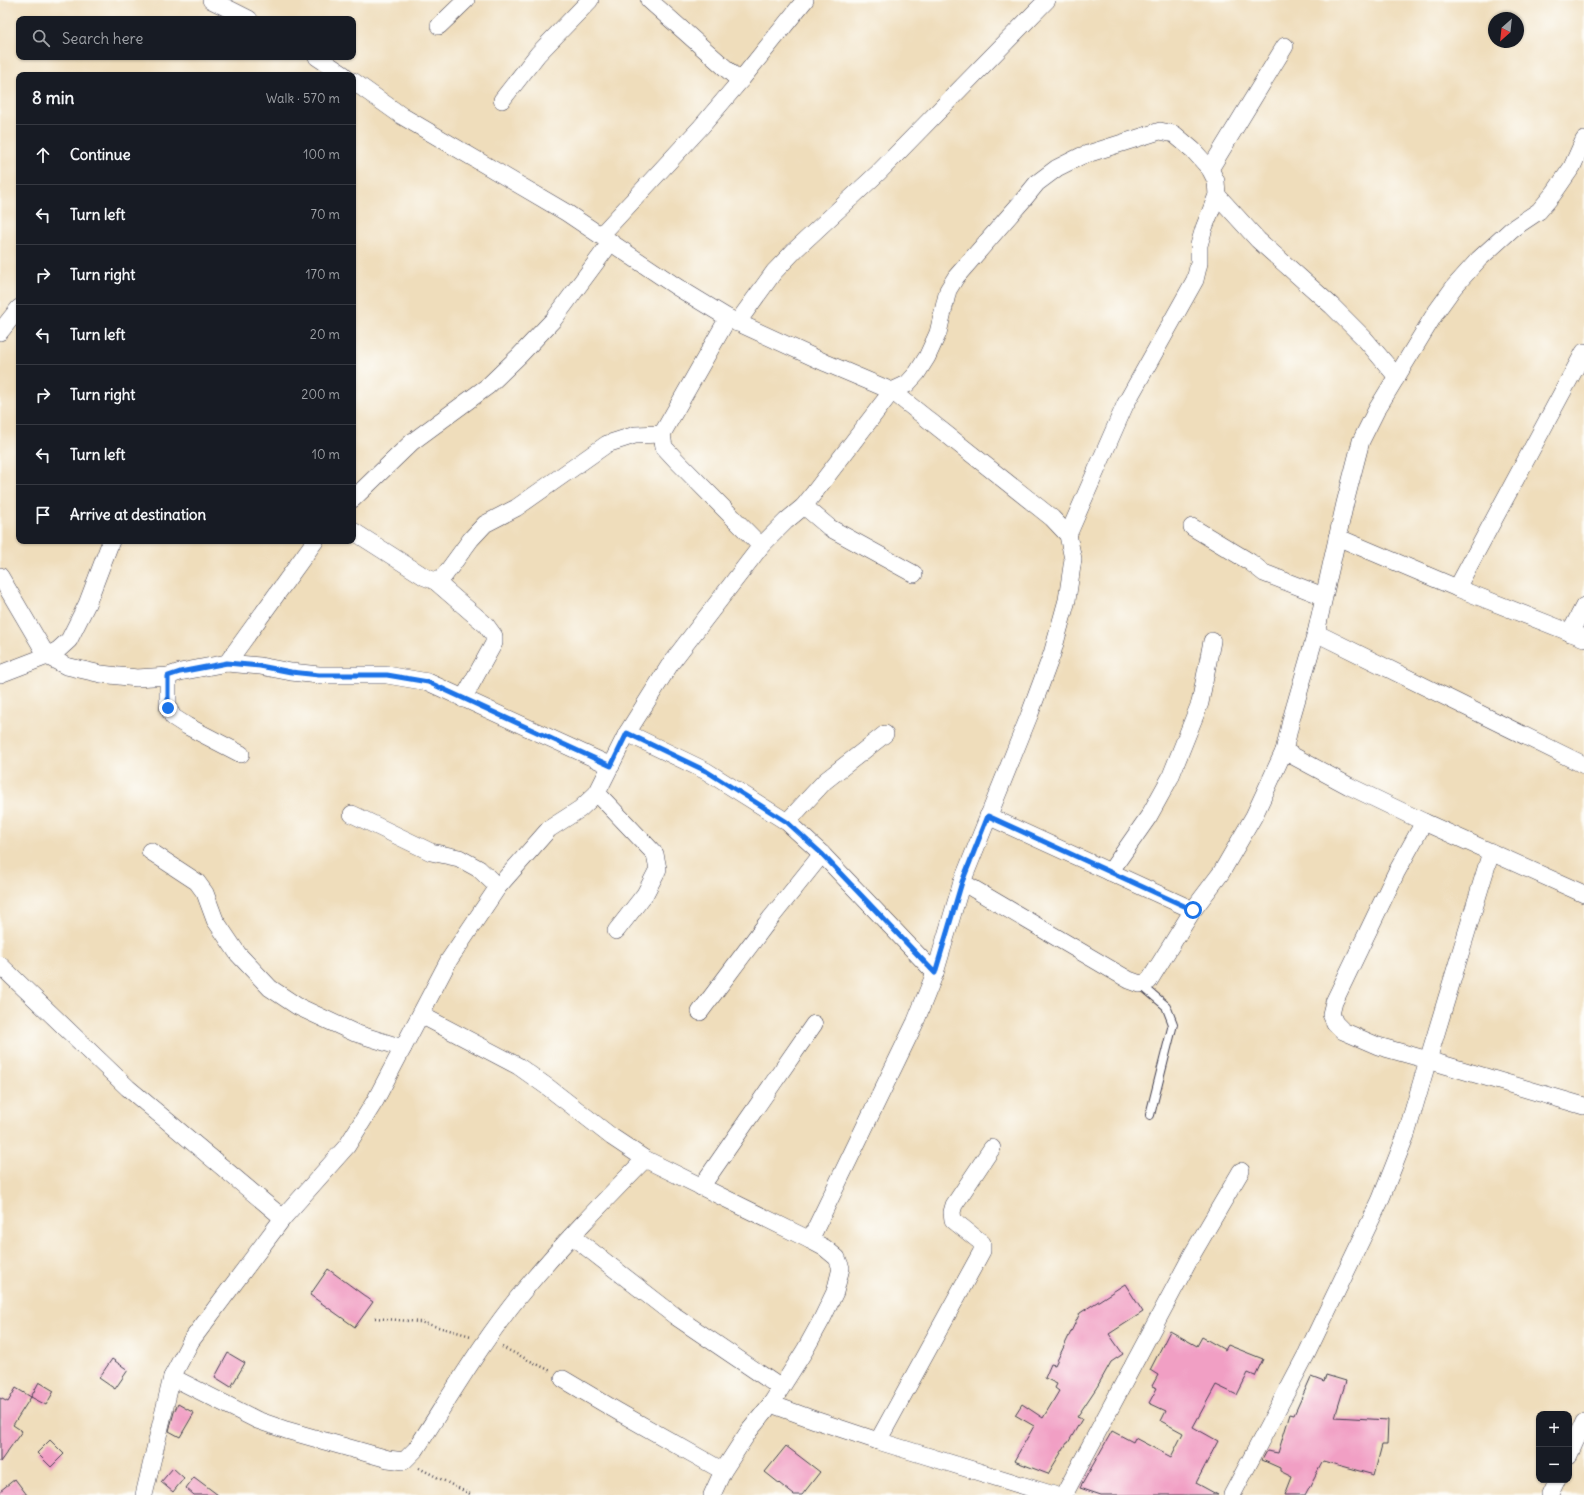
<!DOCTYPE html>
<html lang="en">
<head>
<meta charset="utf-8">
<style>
  :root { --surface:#171b24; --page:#20242c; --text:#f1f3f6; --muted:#9ea1a6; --line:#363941 }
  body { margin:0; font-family:Delius,sans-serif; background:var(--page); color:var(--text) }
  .controls { position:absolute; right:12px; bottom:12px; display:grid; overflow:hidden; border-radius:8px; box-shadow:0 1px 3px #0004 }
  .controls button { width:36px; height:36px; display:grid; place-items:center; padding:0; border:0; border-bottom:1px solid var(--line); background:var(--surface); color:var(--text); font:20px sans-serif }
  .compass { position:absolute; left:1488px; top:12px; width:36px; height:36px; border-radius:50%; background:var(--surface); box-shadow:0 1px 3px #0004; rotate:207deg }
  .stop { position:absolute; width:12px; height:12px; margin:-9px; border:3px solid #1a73e8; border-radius:50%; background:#fff }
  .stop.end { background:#1a73e8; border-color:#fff; box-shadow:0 1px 4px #0008 }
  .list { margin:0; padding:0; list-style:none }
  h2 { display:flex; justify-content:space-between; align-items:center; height:52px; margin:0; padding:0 16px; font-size:17px }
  h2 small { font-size:13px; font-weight:400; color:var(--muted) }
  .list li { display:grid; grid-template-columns:26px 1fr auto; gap:12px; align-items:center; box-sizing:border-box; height:60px; padding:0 16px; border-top:1px solid var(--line) }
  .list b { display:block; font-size:15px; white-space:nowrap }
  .list em { font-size:13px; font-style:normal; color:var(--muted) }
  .icon { flex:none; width:22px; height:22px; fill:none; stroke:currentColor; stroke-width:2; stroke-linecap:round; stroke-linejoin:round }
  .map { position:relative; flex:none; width:1584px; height:1495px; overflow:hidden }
  .search { position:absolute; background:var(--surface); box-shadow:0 1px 3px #0004; left:16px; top:16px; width:340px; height:44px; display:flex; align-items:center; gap:10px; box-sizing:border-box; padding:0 14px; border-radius:8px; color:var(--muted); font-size:15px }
  .panel { position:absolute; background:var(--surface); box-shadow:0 1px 3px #0004; left:16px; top:72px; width:340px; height:472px; border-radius:8px }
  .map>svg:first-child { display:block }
  .building { fill:#f19fc4 }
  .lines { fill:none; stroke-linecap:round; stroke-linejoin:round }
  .service-casing { stroke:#413e4e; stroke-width:10 }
  .minor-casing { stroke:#413e4e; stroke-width:18 }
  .path { stroke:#413e4e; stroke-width:2.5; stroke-dasharray:1 3; stroke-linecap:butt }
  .service { stroke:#fff; stroke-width:8 }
  .minor { stroke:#fff; stroke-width:17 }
  .route { stroke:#1a73e8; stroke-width:5 }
</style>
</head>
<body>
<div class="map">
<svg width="1584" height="1495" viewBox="0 0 1584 1495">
  <rect width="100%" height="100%" fill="#fdfcf7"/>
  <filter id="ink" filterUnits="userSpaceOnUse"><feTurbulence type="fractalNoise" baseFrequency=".025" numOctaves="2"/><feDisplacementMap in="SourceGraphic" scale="8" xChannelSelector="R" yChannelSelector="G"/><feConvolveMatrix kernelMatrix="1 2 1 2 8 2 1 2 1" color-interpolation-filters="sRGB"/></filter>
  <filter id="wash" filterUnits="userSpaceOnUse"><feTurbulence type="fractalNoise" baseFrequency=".012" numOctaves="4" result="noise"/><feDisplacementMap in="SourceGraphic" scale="16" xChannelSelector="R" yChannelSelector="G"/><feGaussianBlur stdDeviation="0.9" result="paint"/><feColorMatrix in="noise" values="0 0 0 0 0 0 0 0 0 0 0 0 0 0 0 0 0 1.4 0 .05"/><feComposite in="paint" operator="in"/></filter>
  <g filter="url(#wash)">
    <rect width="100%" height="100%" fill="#efddbb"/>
    <g id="blocks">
      <!-- building -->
      <g class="building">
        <path d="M328,1269L373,1302L355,1327L310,1295Z"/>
        <path d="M1125,1284L1143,1312L1109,1334L1123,1354L1111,1362L1097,1387L1077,1417L1082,1419L1068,1443H1067L1048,1474L1014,1461L1034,1426L1015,1415L1022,1404L1043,1418L1059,1391L1055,1388L1057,1384L1045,1378L1051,1364L1055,1365L1080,1313Z"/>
        <path d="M1170,1331L1197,1346L1202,1337L1225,1350L1228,1345L1263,1359L1255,1376L1248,1373L1237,1395L1216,1385L1193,1427L1218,1441L1196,1483L1218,1495H1101L1080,1488L1112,1431L1133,1442L1135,1438L1171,1457L1183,1433L1161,1421L1166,1411L1149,1403L1157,1388L1152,1386L1158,1375L1150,1370Z"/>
        <path d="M228,1353L245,1363L231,1387L215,1377Z"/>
        <path d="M112,1359L128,1370L115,1389L99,1378Z"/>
        <path d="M1326,1375L1346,1381L1335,1417L1388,1420L1387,1445H1382L1374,1475L1323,1461L1305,1495H1285L1292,1477L1280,1471V1468L1262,1460L1267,1451L1278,1453L1290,1414L1294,1415L1311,1377L1324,1382Z"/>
        <path d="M39,1382L54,1391L46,1405L31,1397Z"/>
        <path d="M16,1388L31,1397L13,1425L22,1431L0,1462V1398L8,1402Z"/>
        <path d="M178,1404L194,1413L180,1437L169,1431L174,1412Z"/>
        <path d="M50,1440L64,1454L51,1467L37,1453Z"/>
        <path d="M786,1446L820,1472L802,1495H794L765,1472Z"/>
        <path d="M173,1468L184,1478L173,1492L161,1482Z"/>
        <path d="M194,1477L218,1495H194L186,1488Z"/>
        <path d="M15,1479L27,1495H0V1491Z"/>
      </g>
    </g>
  </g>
  <g filter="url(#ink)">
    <use href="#blocks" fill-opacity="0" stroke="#413e4e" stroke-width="1"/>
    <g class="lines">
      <defs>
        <path id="service" d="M1140,984L1166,1006L1173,1024L1150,1115"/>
        <g id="minor">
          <path d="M211,0L249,19"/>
          <path d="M649,0L740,81"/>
          <path d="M439,26L466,0"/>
          <path d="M317,57L344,75"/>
          <path d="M353,81L402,116L567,213L677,287L728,318L826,363L892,391L1052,518L1068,535L1073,559L1067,600L1052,654L1029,716L962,882L935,973L915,1023L810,1240"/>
          <path d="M502,100L538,54L590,0"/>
          <path d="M1210,169L1285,46"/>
          <path d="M1217,195L1258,240L1332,306L1364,338L1397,377"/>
          <path d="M601,235L701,127L740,81L805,0"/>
          <path d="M728,318L662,434L664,447L676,460L761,546"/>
          <path d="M737,323L774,272L796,249L878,173L1047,0"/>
          <path d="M0,332L19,308"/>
          <path d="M353,499L412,442L488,386L519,356L554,319L611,242"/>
          <path d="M804,506L830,528L914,574"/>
          <path d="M1192,527L1250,562L1264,573L1323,596"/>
          <path d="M353,531L425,577L435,581L444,576L471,539L485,524L516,508L607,444L635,435L662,434"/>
          <path d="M1337,537L1457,588L1584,638"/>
          <path d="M0,576L47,656L58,650L69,640L87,604L111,541"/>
          <path d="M435,581L486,625L494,636V643L463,699"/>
          <path d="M1457,588L1584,352"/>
          <path d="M1316,633L1584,765"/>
          <path d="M1570,633L1584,606"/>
          <path d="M227,663L315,541"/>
          <path d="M0,674L47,656L66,666L101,674L137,678L168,676L180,672L227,663L260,666L291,672L319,675H387L428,682L611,766"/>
          <path d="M168,676V707L173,717L187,726L241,754"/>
          <path d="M627,733L706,771L787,822L822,854L935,973"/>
          <path d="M597,793L655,854L658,869L645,894L616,931"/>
          <path d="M352,814L431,852L459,858L479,869L498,887"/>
          <path d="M988,816L1193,910"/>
          <path d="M787,822L825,781L885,734"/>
          <path d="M1424,822L1584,894"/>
          <path d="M150,851L197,882L205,893L215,920L238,954L270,988L297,1006L355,1033L403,1048"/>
          <path d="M1491,852L1428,1060L1584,1106"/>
          <path d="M1110,872L1149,816L1170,778L1200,703L1212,641"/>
          <path d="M962,882L1129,980L1140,984L1149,981L1193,910L1221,873L1254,816L1284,751"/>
          <path d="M0,965L128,1088L283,1218"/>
          <path d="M700,1012L766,924L822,854"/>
          <path d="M421,1015L518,1066L549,1088L612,1137L645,1159L810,1240L825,1248L837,1258L841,1268L835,1292L822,1319L805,1350L771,1404L749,1431L723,1471L712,1495"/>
          <path d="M701,1187L814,1024"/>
          <path d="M572,1236L675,1316L781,1388"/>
          <path d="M172,1377L257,1420L286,1430L388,1459L404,1461L416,1449C451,1395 484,1338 525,1289C563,1243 604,1201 645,1159"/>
          <path d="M563,1379L617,1411L723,1471"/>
          <path d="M771,1404L815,1420L878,1441L1054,1495"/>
          <path d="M878,1441L982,1251V1243L953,1220L952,1212L954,1205L992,1148"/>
          <path d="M1569,1455L1584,1422"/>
          <path d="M144,1495L172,1377L191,1341L283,1218L347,1146L375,1101L449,960L498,887L549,829L580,809L597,793L627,733L671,663L761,546L786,521L804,506L892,391L907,384L917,373L927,357L938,333L948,290L956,277L1024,199L1037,183L1057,168L1081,156L1160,131L1174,134L1193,150L1210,169L1216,181L1217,195L1204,228L1199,245V263L1195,280L1125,405L1068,535"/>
          <path d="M1064,1495L1193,1253L1241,1171"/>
          <path d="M1232,1495L1307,1353L1380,1201L1406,1135L1428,1060L1378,1046L1343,1031L1335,1023L1331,1014L1334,1002L1396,873L1424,822L1349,786L1284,751L1292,716L1316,633L1345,503L1361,441L1377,409L1436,312L1454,287L1479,259L1512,229L1539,211L1554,193L1572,167L1584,140"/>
          <path d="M1550,1495L1557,1480"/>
        </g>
      </defs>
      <!-- service casing -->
      <use href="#service" class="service-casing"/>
      <!-- minor casing -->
      <use href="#minor" class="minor-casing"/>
      <!-- path -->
      <g class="path">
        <path d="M375,1318L420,1322L471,1336"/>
        <path d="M502,1347L551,1371"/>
        <path d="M419,1468L472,1495"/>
      </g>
      <!-- service -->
      <use href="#service" class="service"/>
      <!-- minor -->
      <use href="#minor" class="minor"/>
    </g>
  </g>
  <g class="lines" filter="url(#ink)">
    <!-- route -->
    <path class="route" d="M168,708V676L180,672L227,663L260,666L291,672L319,675H387L428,682L611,766L627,733L706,771L787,822L822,854L935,973L962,882L988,816L1193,910"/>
  </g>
</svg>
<div class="controls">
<button>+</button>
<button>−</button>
</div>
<svg class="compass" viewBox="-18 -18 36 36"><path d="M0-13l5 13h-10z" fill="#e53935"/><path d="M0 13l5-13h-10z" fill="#9ea1a6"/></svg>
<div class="stop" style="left:1193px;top:910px"></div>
<div class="stop end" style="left:168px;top:708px"></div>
<div class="search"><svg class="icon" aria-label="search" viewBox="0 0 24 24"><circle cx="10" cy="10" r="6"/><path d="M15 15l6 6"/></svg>Search here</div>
<section class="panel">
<h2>8 min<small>Walk · 570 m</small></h2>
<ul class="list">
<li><svg class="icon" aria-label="ahead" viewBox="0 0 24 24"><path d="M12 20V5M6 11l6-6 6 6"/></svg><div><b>Continue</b></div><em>100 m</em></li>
<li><svg class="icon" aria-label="left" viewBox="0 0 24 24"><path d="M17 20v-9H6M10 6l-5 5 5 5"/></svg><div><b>Turn left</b></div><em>70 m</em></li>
<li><svg class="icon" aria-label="right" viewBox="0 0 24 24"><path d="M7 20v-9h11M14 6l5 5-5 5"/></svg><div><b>Turn right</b></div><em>170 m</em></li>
<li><svg class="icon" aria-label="left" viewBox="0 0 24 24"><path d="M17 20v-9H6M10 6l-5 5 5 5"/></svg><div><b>Turn left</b></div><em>20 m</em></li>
<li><svg class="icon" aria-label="right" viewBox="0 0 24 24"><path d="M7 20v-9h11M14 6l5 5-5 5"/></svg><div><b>Turn right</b></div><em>200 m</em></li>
<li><svg class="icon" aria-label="left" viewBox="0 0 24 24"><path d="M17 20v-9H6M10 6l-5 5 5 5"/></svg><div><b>Turn left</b></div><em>10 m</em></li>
<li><svg class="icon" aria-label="arrive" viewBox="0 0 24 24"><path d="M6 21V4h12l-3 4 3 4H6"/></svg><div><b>Arrive at destination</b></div></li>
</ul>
</section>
</div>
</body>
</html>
